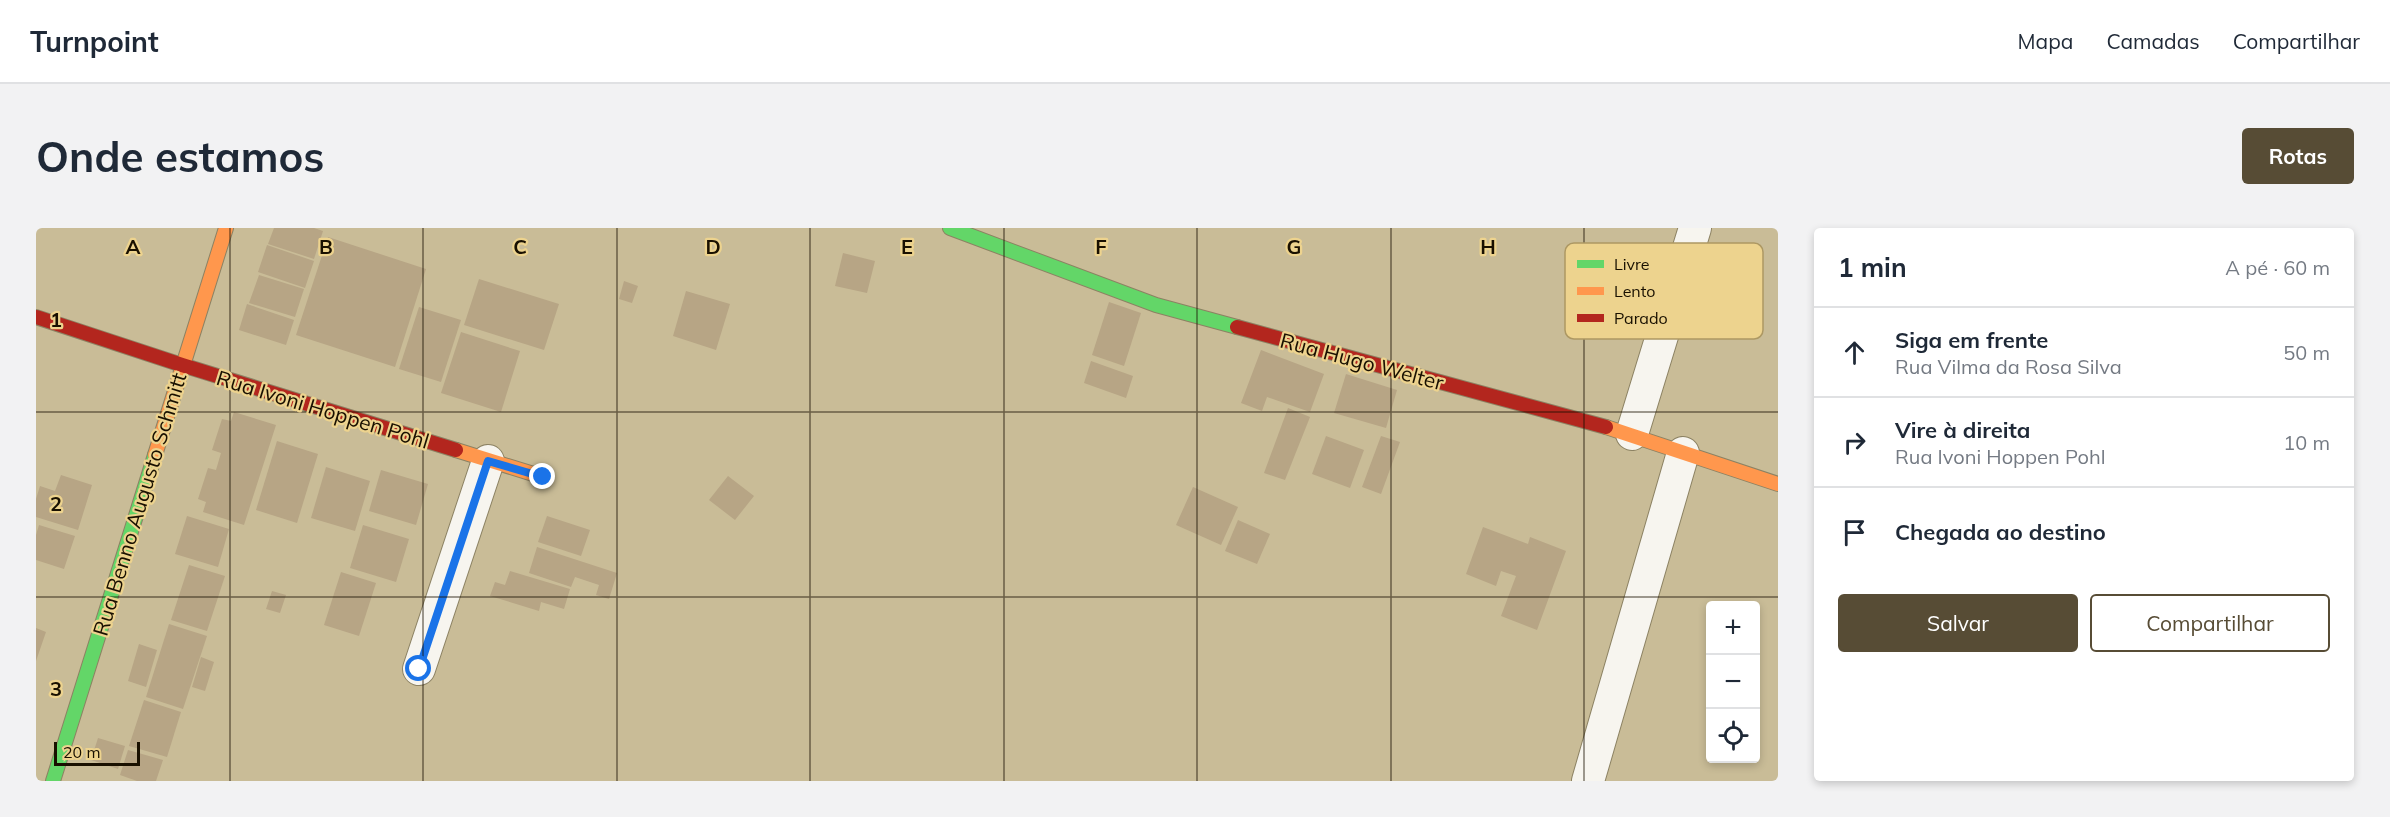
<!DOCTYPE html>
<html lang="pt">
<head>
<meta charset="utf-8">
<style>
  :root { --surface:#fff; --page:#f2f2f3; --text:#1f2937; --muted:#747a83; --line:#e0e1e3; --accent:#574c35 }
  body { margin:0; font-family:Mulish,sans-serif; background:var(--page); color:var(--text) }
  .controls { position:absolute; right:18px; bottom:18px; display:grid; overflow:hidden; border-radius:6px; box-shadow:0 3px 9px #0003 }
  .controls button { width:54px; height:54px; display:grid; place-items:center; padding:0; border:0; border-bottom:2px solid var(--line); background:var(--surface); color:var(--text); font:30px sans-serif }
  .scale { position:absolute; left:18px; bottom:15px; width:86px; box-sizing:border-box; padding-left:6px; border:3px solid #191000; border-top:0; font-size:16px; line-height:21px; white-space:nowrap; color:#191000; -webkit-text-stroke:4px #edd38e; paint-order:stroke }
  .stop { position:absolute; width:18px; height:18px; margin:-14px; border:4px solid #1a73e8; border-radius:50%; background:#fff }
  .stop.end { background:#1a73e8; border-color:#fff; box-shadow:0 2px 6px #0008 }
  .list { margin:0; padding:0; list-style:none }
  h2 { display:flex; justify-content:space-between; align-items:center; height:78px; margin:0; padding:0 24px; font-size:26px }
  h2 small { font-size:20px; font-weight:400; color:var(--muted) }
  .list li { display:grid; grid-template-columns:39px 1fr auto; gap:18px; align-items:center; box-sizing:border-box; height:90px; padding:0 24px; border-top:2px solid var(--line) }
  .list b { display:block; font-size:22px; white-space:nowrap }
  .list p { margin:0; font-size:20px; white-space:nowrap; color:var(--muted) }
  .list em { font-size:20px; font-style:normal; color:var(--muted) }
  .actions { display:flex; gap:12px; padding:18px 24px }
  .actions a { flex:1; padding:14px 0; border:2px solid var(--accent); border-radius:6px; text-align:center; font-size:21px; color:var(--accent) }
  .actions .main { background:var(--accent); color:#fff }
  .icon { flex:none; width:33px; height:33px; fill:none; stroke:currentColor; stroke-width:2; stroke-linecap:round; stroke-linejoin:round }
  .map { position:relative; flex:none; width:1742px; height:553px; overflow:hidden; border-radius:6px }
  header { display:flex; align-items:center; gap:36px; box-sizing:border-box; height:84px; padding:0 30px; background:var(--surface); border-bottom:2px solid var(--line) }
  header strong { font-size:28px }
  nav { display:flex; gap:33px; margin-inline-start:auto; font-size:21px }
  .intro { display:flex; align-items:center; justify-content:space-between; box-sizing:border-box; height:144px; padding:0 36px }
  h1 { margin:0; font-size:42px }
  .button { padding:15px 27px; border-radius:6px; background:var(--accent); color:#fff; font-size:21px; font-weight:700 }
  main { display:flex; gap:36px; padding:0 36px }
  aside { flex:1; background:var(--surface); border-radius:6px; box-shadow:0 3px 9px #0003 }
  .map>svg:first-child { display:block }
  .building { fill:#b7a585 }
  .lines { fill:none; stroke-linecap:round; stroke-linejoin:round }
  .street-casing { stroke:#8c8263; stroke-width:34 }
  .fast-casing { stroke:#8c8263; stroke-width:16 }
  .slow-casing { stroke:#8c8263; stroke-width:16 }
  .jam-casing { stroke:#8c8263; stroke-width:16 }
  .street { stroke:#f7f5ef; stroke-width:32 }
  .fast { stroke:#63d668; stroke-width:14 }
  .slow { stroke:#ff974d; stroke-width:14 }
  .jam { stroke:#b3261e; stroke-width:14 }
  .route { stroke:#1a73e8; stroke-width:8 }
  .grid { fill:none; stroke:#191000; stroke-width:1.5; stroke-opacity:0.55 }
  .labels { text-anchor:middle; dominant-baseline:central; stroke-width:4.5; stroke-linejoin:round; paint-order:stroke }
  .street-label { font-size:21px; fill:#191000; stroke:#edd38e }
  .key { fill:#edd38e; stroke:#ad9863; stroke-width:1.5 }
  .key-label { font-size:16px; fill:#191000 }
  .grid-label { font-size:20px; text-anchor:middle; font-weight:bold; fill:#191000; stroke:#edd38e; stroke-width:4.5; stroke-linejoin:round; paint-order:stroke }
</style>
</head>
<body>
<header>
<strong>Turnpoint</strong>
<nav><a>Mapa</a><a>Camadas</a><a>Compartilhar</a></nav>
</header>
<div class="intro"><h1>Onde estamos</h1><a class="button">Rotas</a></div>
<main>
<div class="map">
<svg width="1742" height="553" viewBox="0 0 1742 553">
  <rect width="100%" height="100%" fill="#c9bc97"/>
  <!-- building -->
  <g class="building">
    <path d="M238,0H278L287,3L278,31L232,16Z"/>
    <path d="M292,9L390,41L359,139L260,107Z"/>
    <path d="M231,17L278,33L269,60L222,44Z"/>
    <path d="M807,25L839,33L831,65L799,58Z"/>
    <path d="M223,47L268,61L259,89L213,75Z"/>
    <path d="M443,51L523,76L508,122L428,97Z"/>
    <path d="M588,53L602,58L596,75L583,71Z"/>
    <path d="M650,63L694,76L680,122L637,108Z"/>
    <path d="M1073,74L1105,85L1088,138L1056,127Z"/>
    <path d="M211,76L258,92L250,117L203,102Z"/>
    <path d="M383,79L425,92L405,154L363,141Z"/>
    <path d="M425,104L484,123L465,184L405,165Z"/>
    <path d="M1225,122L1288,146L1274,184L1231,169L1226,183L1205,175Z"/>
    <path d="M1055,133L1097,148L1090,170L1048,155Z"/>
    <path d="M1310,146L1361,162L1350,200L1298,185Z"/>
    <path d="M1252,180L1274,189L1249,252L1228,245Z"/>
    <path d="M198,184L240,197L208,297L167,284L170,274L162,271L172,240L180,242L185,225L176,222L186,191L195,193Z"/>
    <path d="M1290,208L1328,222L1314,260L1276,246Z"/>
    <path d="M1345,208L1364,214L1345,266L1326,259Z"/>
    <path d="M241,213L282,226L261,295L220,282Z"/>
    <path d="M290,239L334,253L319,303L275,290Z"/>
    <path d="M345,242L392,256L380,297L333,283Z"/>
    <path d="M25,247L56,257L42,302L0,289V271L4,258L19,263Z"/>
    <path d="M692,248L718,268L699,292L673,272Z"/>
    <path d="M1157,259L1202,279L1185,317L1140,297Z"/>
    <path d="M151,288L193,301L182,339L139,326Z"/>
    <path d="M511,288L554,302L545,328L502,314Z"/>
    <path d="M1202,292L1234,306L1221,336L1189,323Z"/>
    <path d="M3,297L39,308L28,341L0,332V307Z"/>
    <path d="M327,297L373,311L360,354L314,340Z"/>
    <path d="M1447,299L1492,316L1494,309L1530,323L1501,402L1465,388L1480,348L1465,343L1460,358L1430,346Z"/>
    <path d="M501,319L581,345L573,371L560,367L563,357L539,349L535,359L493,345Z"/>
    <path d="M153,337L189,348L171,403L135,392Z"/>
    <path d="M474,343L534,361L528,381L505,374L503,383L454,368L459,354L469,357Z"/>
    <path d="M305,344L340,355L323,408L288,397Z"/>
    <path d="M236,363L250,367L244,385L230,381Z"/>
    <path d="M133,396L171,408L147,481L110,469Z"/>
    <path d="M0,400L10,404L0,433Z"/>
    <path d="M103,416L121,422L110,459L92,453Z"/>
    <path d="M165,429L178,434L169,463L156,459Z"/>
    <path d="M108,472L145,484L131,529L93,518Z"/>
    <path d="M62,510L89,518L82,541L55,532Z"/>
    <path d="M92,522L127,532L120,553H101L84,547Z"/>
  </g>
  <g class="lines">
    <defs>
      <g id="street">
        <path d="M1596,206L1659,0"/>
        <path d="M383,441L452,233"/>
        <path d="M1552,553L1647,225"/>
      </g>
      <g id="fast">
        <path d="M914,0L1120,77L1201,99"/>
        <path d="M17,553L119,227"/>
      </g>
      <g id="slow">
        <path d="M1570,199L1742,256"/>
        <path d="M420,222L507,249"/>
        <path d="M119,227L190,0"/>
      </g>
      <g id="jam">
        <path d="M0,89L146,137L420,222"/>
        <path d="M1201,99L1570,199"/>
      </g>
    </defs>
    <!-- street casing -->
    <use href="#street" class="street-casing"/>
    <!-- fast casing -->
    <use href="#fast" class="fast-casing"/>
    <!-- slow casing -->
    <use href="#slow" class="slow-casing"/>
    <!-- jam casing -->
    <use href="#jam" class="jam-casing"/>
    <!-- street -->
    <use href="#street" class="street"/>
    <!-- fast -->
    <use href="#fast" class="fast"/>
    <!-- slow -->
    <use href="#slow" class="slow"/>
    <!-- jam -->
    <use href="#jam" class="jam"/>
  </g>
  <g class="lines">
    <!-- route -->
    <path class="route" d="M383,441L452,233L507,249"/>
  </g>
  <!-- grid -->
  <path class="grid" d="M194,0V553M387,0V553M581,0V553M774,0V553M968,0V553M1161,0V553M1355,0V553M1548,0V553M0,184H1742M0,369H1742"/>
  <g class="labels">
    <!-- street labels -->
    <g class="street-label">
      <text transform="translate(1326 133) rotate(15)">Rua Hugo Welter</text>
      <text transform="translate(287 181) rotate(17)">Rua Ivoni Hoppen Pohl</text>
      <text transform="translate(103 276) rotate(-73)">Rua Benno Augusto Schmitt</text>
    </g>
  </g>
  <!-- legend -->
  <rect x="1529" y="15" width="198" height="96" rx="9" class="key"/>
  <rect x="1541" y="32" width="27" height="8" fill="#63d668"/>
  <rect x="1541" y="59" width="27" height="8" fill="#ff974d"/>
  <rect x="1541" y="86" width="27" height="8" fill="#b3261e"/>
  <g class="key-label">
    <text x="1578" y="42">Livre</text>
    <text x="1578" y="69">Lento</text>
    <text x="1578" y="96">Parado</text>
  </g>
  <g class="grid-label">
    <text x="97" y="26">A</text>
    <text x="290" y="26">B</text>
    <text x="484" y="26">C</text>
    <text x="677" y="26">D</text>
    <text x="871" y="26">E</text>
    <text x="1065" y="26">F</text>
    <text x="1258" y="26">G</text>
    <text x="1452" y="26">H</text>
    <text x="20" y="99">1</text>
    <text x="20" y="283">2</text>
    <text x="20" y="468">3</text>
  </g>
</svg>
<div class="controls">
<button>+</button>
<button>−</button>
<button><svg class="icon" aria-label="locate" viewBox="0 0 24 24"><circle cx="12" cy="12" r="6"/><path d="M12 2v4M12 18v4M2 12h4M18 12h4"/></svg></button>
</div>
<div class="scale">20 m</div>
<div class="stop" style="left:383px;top:441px"></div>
<div class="stop end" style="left:507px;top:249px"></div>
</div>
<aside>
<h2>1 min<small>A pé · 60 m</small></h2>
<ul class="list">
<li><svg class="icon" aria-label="ahead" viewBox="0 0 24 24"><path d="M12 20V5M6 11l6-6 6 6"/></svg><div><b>Siga em frente</b><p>Rua Vilma da Rosa Silva</p></div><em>50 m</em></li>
<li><svg class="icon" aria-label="right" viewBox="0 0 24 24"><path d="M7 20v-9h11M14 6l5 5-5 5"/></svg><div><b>Vire à direita</b><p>Rua Ivoni Hoppen Pohl</p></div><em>10 m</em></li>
<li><svg class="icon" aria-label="arrive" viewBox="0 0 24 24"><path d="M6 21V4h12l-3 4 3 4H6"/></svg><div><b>Chegada ao destino</b></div></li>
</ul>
<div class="actions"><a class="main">Salvar</a><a>Compartilhar</a></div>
</aside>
</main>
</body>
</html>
